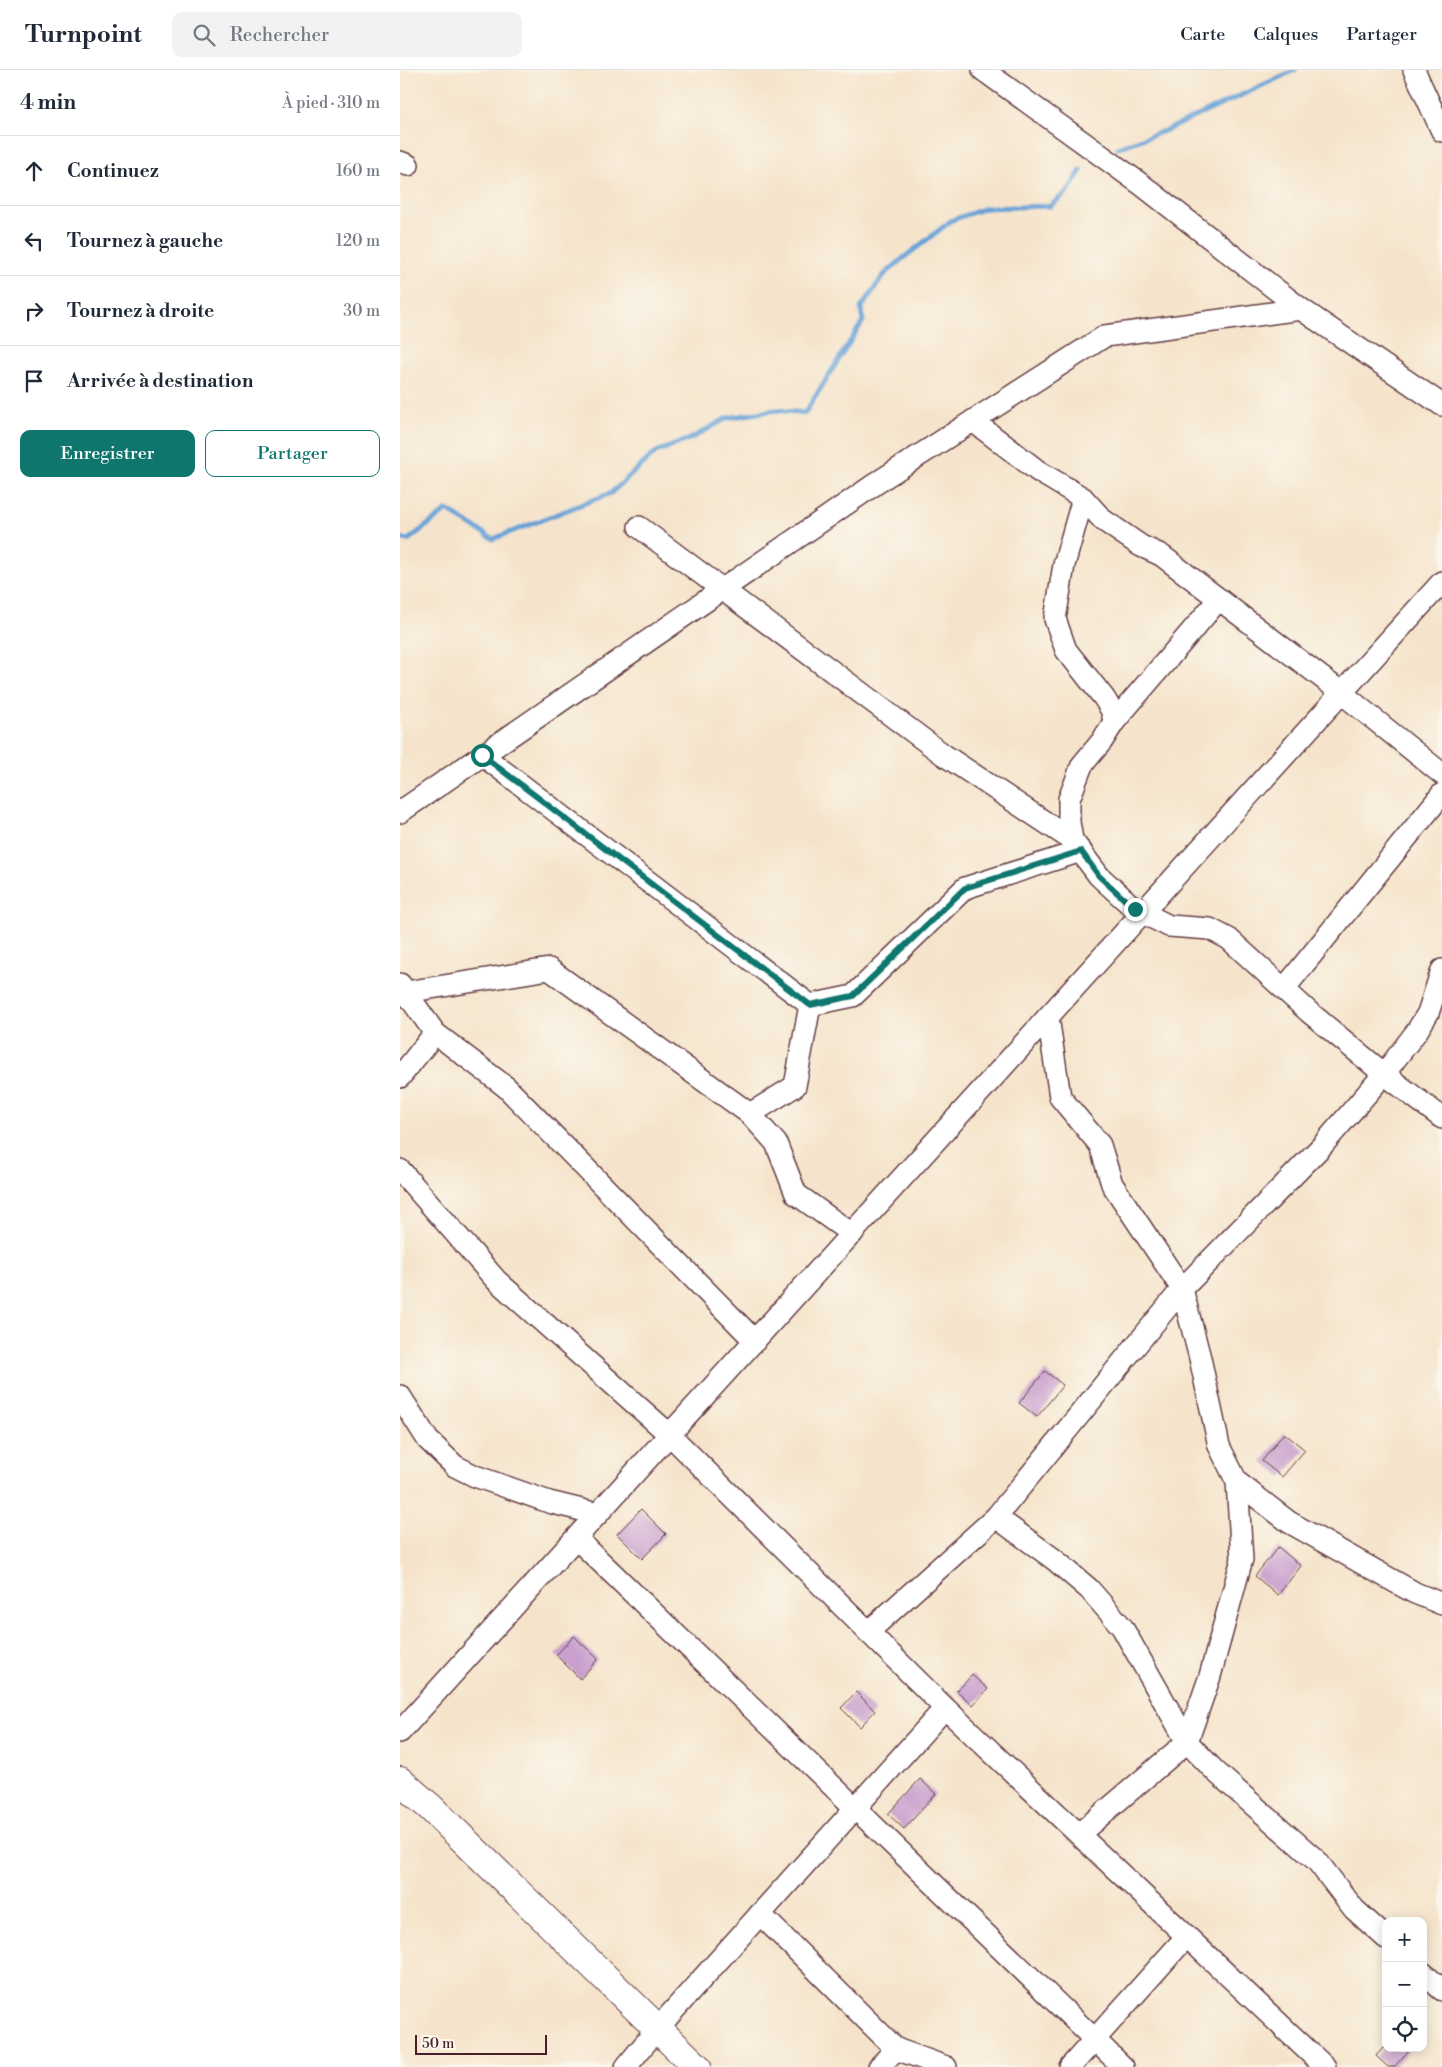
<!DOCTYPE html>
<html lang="fr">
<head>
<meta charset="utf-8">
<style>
  :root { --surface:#fff; --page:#f2f2f3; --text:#1f2937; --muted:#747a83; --line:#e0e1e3; --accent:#0f766e }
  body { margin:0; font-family:"Libre Bodoni",serif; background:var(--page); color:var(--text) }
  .controls { position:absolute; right:15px; bottom:15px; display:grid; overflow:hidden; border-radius:10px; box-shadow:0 2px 12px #0003 }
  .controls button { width:45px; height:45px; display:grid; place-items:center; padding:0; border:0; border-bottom:1px solid var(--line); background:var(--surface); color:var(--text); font:25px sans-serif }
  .scale { position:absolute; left:15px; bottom:12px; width:132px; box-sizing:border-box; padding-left:5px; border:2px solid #4a1f2b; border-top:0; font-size:14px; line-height:18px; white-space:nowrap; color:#4a1f2b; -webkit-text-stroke:4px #fbf7ec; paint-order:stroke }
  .stop { position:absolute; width:15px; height:15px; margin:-11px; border:4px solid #0f766e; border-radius:50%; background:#fff }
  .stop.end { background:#0f766e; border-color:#fff; box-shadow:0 1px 5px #0008 }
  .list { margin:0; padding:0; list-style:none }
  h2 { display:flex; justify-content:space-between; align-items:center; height:65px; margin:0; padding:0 20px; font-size:21px }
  h2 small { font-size:16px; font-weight:400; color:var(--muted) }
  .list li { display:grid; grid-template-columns:32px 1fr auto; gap:15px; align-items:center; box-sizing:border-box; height:70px; padding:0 20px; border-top:1px solid var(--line) }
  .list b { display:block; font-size:19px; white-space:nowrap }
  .list em { font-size:16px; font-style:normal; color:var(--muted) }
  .actions { display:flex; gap:10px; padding:15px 20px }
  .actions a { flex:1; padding:11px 0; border:1px solid var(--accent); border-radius:10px; text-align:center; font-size:18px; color:var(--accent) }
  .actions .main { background:var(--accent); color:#fff }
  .icon { flex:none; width:28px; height:28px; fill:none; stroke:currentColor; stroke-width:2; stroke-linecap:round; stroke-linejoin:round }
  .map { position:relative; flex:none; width:1042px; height:1997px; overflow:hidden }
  header { display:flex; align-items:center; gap:30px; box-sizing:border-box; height:70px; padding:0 25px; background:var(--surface); border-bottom:1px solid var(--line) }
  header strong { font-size:24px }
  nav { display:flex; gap:28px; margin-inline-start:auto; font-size:18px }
  .search { width:350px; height:45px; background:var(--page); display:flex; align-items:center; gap:12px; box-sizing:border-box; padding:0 18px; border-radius:10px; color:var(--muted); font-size:19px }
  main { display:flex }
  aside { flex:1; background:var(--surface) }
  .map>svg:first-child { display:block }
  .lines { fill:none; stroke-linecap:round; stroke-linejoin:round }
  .stream { stroke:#67a2d7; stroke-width:5 }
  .building { fill:#c9a0cd }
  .street-casing { stroke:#643d43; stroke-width:24 }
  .secondary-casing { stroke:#643d43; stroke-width:30 }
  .street { stroke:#fff; stroke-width:21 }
  .secondary { stroke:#fff; stroke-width:28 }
  .route { stroke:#0f766e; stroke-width:6 }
</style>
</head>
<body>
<header>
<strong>Turnpoint</strong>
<div class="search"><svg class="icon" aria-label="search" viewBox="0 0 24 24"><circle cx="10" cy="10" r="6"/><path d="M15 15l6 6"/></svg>Rechercher</div>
<nav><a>Carte</a><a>Calques</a><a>Partager</a></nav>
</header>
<main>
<aside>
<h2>4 min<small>À pied · 310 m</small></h2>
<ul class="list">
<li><svg class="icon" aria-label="ahead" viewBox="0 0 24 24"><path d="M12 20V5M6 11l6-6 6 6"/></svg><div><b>Continuez</b></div><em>160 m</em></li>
<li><svg class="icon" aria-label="left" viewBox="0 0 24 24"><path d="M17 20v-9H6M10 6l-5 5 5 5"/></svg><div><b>Tournez à gauche</b></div><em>120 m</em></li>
<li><svg class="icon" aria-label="right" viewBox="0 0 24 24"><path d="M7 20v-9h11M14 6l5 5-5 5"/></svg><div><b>Tournez à droite</b></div><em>30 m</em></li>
<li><svg class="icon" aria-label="arrive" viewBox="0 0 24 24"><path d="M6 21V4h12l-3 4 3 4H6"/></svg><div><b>Arrivée à destination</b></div></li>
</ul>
<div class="actions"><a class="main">Enregistrer</a><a>Partager</a></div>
</aside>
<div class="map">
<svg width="1042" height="1997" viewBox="0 0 1042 1997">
  <rect width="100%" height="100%" fill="#fbf7ec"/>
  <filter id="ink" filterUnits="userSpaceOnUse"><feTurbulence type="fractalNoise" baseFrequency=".02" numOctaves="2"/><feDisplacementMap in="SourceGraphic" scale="10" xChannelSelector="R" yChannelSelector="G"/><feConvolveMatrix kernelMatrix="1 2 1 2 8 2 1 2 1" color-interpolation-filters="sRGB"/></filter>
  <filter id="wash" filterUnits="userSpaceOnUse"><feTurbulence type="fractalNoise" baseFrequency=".0096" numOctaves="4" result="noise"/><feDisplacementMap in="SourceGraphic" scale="20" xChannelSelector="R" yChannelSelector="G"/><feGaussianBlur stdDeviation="1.12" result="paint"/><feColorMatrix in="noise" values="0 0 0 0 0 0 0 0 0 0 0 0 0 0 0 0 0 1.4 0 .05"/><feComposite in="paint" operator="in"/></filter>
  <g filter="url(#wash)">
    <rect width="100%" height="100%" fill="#f5e4cb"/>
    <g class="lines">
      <!-- stream -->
      <g class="stream">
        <path d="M717,78L767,60L895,0"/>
        <path d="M0,468L8,470L47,440L93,469L211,423L256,382L290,369L327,348L376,340L405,343L463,251L461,238L484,205L501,190L552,150L586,138L650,136L668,121L681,100"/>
      </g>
    </g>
    <g id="blocks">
      <!-- building -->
      <g class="building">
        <path d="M645,1301L663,1315L637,1347L619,1333Z"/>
        <path d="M884,1363L905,1380L882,1407L862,1391Z"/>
        <path d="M241,1439L266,1464L242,1489L217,1464Z"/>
        <path d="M878,1477L901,1496L878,1525L855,1506Z"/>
        <path d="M174,1566L198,1589L180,1609L156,1585Z"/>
        <path d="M572,1605L588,1619L573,1635L557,1621Z"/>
        <path d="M456,1622L475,1641L460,1657L441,1638Z"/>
        <path d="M520,1709L536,1724L504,1759L488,1744Z"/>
        <path d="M983,1978H1011L994,1997H988L976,1986Z"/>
      </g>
    </g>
  </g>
  <g filter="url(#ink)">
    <use href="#blocks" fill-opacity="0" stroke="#643d43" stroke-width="1"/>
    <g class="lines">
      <defs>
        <g id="street">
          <path d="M583,0L742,115L901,239L1042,335"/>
          <path d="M1014,0L1042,61"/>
          <path d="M0,92L8,95"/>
          <path d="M573,351L638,401L683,428L703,450L741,476L761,485L933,616L1042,704"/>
          <path d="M683,428L664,495L655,549L666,580L704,628L712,641L714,652"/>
          <path d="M239,457L544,685L672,770L699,806L735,839L769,856L810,859L829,869L909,942L984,1004L1042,1048"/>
          <path d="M82,685L410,935"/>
          <path d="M0,742L481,410L705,266L901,239"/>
          <path d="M672,770L669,752V729L682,695L702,671L714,652L819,529"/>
          <path d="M0,914L35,963L106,1017L355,1271"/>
          <path d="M884,919L1042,724"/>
          <path d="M6,922L149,899L350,1044L376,1073L396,1124L452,1164"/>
          <path d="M648,947L660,1027L700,1075L712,1114L782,1219L800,1288L819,1376L837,1412L842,1489L810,1606L787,1672L679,1764"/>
          <path d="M0,1007L35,963"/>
          <path d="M350,1044L395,1016L410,935L453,926L565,818L681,781"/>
          <path d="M0,1100L96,1210L270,1365L545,1638L925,1997"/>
          <path d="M0,1326L28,1370L55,1396L75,1406L149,1432L198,1444"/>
          <path d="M837,1412L889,1452L1015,1523L1042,1534"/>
          <path d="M596,1447L655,1490L689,1519L722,1557L787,1672L816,1702L917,1791L954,1839L986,1868"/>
          <path d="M176,1468L723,1997"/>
          <path d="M468,1562L596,1447L782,1219L921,1077L984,1004L1017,961L1028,943L1042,900"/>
          <path d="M0,1662L1042,512"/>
          <path d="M360,1844L496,1979L546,1997"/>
          <path d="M1023,1903L1042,1920"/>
          <path d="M226,1997L257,1959L545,1638"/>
          <path d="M479,1997L496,1979"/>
          <path d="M670,1997L787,1866"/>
        </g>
        <path id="secondary" d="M0,1711L31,1738L297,1997"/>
      </defs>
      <!-- street casing -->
      <use href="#street" class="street-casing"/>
      <!-- secondary casing -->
      <use href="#secondary" class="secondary-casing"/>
      <!-- street -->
      <use href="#street" class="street"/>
      <!-- secondary -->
      <use href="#secondary" class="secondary"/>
    </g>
  </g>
  <g class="lines" filter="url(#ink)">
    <!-- route -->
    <path class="route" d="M82,685L410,935L453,926L565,818L681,781L699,806L735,839"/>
  </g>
</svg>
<div class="controls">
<button>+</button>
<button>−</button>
<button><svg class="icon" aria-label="locate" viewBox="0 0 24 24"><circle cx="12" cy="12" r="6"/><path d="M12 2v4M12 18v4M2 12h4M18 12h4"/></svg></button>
</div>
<div class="scale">50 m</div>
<div class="stop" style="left:82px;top:685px"></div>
<div class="stop end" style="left:735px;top:839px"></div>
</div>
</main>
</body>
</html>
